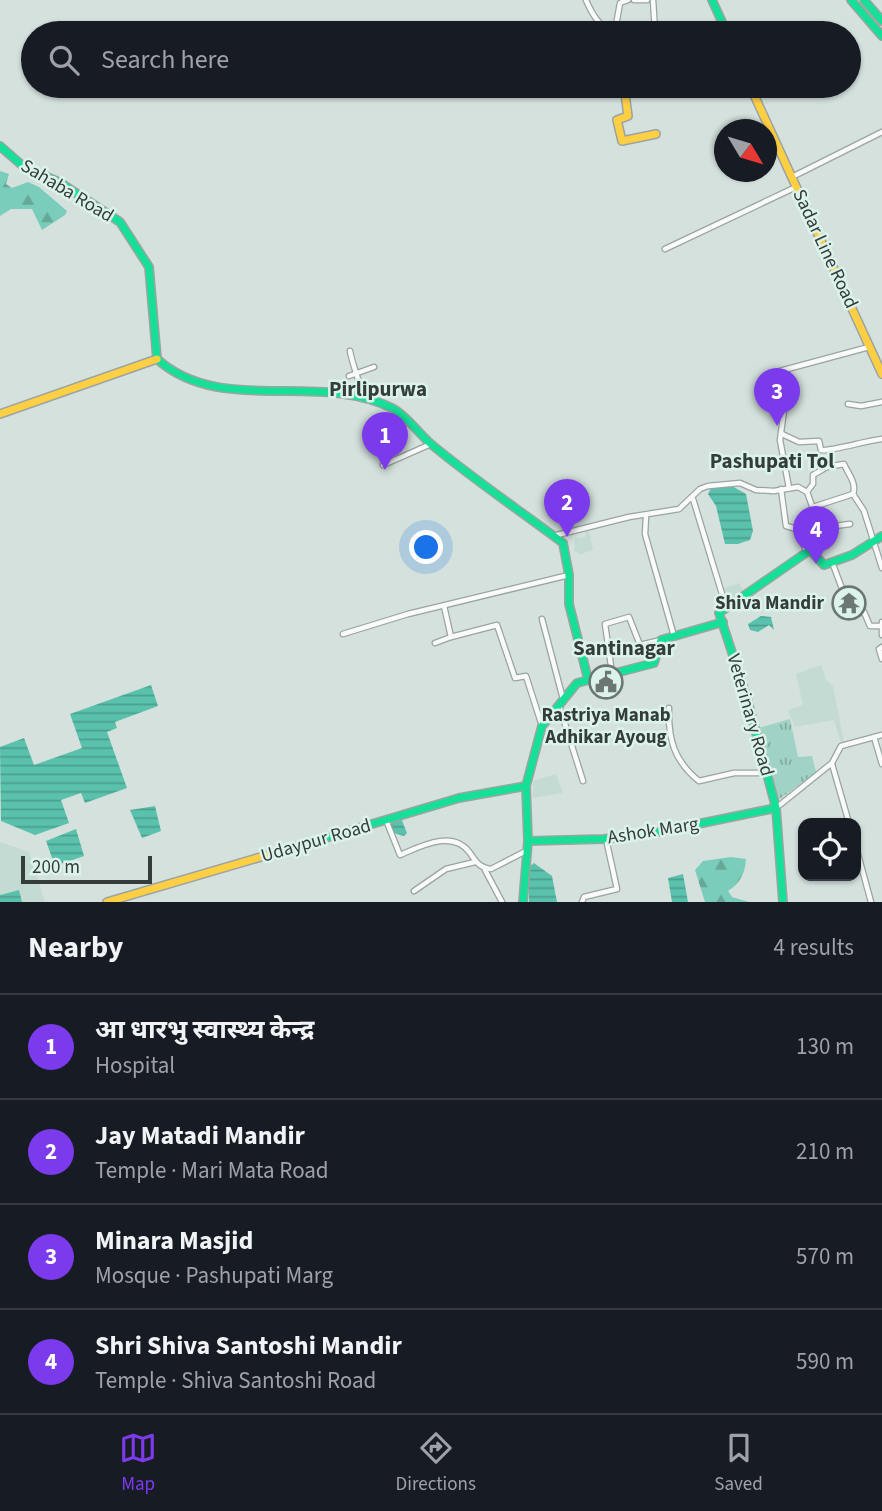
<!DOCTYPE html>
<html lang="en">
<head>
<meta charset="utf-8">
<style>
  :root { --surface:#171b24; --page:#242831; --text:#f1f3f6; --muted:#9ea1a6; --line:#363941; --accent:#7c3aed }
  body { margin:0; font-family:"Source Sans 3","Noto Sans Devanagari",sans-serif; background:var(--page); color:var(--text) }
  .controls { position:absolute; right:21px; bottom:21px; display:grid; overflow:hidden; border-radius:14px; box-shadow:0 2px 5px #0004 }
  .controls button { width:63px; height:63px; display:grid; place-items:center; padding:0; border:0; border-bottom:2px solid var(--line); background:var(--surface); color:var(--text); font:35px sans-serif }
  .compass { position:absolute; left:714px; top:119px; width:63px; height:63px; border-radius:50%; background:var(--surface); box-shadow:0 2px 5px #0004; rotate:128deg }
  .scale { position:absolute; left:21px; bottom:18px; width:131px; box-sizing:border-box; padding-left:7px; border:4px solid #343d3a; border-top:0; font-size:19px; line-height:24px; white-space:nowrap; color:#343d3a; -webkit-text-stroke:5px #dcf3ec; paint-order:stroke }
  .you { position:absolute; left:427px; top:548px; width:24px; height:24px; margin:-18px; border:5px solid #fff; border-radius:50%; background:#1a73e8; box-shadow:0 0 0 10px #1a73e833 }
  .badge { display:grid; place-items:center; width:46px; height:46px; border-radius:50%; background:var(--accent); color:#fff; font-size:23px; font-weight:700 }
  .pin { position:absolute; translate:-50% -58px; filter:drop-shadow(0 2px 4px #0008) }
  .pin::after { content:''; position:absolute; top:37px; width:24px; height:21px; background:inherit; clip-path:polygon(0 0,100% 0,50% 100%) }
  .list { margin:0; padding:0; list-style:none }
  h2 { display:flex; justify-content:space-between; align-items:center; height:91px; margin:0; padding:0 28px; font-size:30px }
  h2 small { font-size:23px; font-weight:400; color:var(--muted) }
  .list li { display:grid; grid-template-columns:46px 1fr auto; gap:21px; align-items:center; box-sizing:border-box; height:105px; padding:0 28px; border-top:2px solid var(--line) }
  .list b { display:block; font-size:26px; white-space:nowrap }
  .list p { margin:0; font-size:23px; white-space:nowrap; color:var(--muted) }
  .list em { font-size:23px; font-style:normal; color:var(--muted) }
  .icon { flex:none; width:38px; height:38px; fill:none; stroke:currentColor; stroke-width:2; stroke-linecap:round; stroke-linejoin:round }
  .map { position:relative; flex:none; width:882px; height:902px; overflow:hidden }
  .search { position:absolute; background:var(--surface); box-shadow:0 2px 5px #0004; left:21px; right:21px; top:21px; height:77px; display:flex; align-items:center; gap:18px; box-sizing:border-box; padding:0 24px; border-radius:38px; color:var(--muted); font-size:26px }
  .sheet { height:511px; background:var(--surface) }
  nav { display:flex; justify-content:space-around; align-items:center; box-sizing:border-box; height:98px; border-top:2px solid var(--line); background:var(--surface); font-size:19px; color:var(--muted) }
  nav a { display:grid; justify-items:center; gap:4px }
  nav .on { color:var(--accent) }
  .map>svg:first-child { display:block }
  .built { fill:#c4dbd3 }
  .grass { fill:url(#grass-tufts) }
  .forest { fill:url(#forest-firs) }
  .water { fill:url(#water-rules) }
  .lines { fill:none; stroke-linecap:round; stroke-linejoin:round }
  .street-casing { stroke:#9ba4a2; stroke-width:7 }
  .fast-casing { stroke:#9ba4a2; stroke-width:10 }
  .slow-casing { stroke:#9ba4a2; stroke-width:10 }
  .street { stroke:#f9fafa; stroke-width:4.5 }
  .fast { stroke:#16e098; stroke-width:7 }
  .slow { stroke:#ffcf43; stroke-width:7 }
  .labels { text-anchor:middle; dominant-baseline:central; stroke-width:5; stroke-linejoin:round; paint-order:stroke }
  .street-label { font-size:19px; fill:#343d3a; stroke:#dcf3ec }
  .poi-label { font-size:19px; font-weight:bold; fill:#343d3a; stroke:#dcf3ec; text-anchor:end }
  .neighbourhood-label { font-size:21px; font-weight:bold; fill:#343d3a; stroke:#dcf3ec }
</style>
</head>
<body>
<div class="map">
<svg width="882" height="902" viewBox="0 0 882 902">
  <defs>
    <pattern id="grass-tufts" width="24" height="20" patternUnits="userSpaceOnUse" patternTransform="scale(1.75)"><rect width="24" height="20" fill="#a0d3c5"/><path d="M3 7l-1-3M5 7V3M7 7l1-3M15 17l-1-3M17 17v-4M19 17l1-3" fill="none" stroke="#83aca1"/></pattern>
    <pattern id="forest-firs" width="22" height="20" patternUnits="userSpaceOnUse" patternTransform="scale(1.75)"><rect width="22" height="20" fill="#7acdba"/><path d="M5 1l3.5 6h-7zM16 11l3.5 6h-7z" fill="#65a898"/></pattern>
    <pattern id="water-rules" width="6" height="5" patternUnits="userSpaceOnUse" patternTransform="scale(1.75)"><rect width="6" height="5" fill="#5ac2ac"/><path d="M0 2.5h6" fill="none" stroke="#4b9f8d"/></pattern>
  </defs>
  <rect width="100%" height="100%" fill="#d4e1dd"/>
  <!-- built -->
  <g class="built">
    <path d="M589,531L593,550L581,554L574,551L575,538L586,537L585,532Z"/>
    <path d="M740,583L744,594L725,602L721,589Z"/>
    <path d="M821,665L826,680L833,686L844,742L841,743L834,720L795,727L788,710L803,705L796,674Z"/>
    <path d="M556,774L563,793L533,798V781Z"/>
    <path d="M0,842L29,852L45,902H0Z"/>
  </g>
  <!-- grass -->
  <path class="grass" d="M790,719L798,757L812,756L816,772L777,801L758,728Z"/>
  <!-- forest -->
  <g class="forest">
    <path d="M0,171L9,174L6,184L12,188L28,182L39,187L67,211L65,215L42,230L32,209H11L0,216Z"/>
    <path d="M731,857L746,859C745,874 740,883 728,891L732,897L749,902H705L695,870L703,861Z"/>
  </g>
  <!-- water -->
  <g class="water">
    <path d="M431,86H461V90L432,96Z"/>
    <path d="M732,486L746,494L753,531L750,540L738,544H725L716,506L708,494L711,488Z"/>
    <path d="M761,616L771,617L774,630L769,625L758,632L750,630L748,624Z"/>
    <path d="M151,685L158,706L115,722L117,728L107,732L127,788L85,803L81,793L61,800L69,823L35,835L1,821L0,747L24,738L34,765L82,748L70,714Z"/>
    <path d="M155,806L161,831L142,838L130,810Z"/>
    <path d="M401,818L407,833L404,836L393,833L390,824Z"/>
    <path d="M76,829L84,856L55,866L46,841Z"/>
    <path d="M534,863L552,876L557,902H529V867Z"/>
    <path d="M683,874L688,902H672L668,878Z"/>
    <path d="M19,890L22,902H0V895Z"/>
  </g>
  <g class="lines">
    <defs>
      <g id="street">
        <path d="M586,0C604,42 617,30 655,31L653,0"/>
        <path d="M634,0H647"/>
        <path d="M615,31L620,3L628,0"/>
        <path d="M792,177L882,132"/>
        <path d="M665,249L796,187"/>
        <path d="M350,351C353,368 361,382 362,399"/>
        <path d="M349,376L374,367"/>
        <path d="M848,404L861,406L882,402"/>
        <path d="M782,434L799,442L819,441L821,450C829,452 869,440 882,439"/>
        <path d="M383,465L431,444"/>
        <path d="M789,488L780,440L786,395L780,371L869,347"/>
        <path d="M781,489L786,526L797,529L807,553"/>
        <path d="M807,492L813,484V475L827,467L844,464C848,474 857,483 853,494L813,507"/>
        <path d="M853,494L864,511L882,568"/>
        <path d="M693,499L726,607"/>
        <path d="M646,516L645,534L674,636"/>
        <path d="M820,528L850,524"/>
        <path d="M557,535L629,517L679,509L700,489L708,486L740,483L756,490L774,491L798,487L807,492L820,528L811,550"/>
        <path d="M832,562L852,615L864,612L870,626H880"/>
        <path d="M444,606L451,637L497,625L515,678L526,676L542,726"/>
        <path d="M542,619L563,699"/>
        <path d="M882,622V635"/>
        <path d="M343,634L408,614L569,575"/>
        <path d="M435,643L451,637"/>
        <path d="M882,647L879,649L882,659"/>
        <path d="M612,673L605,624L629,617L640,645L661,640"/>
        <path d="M559,705L583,781"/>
        <path d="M669,708C668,739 674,761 699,781L734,773H767"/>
        <path d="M874,737L882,764"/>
        <path d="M832,764L849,823"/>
        <path d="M776,808L832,763L841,746L882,735"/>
        <path d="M386,820L400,855C421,846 453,829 470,853C476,862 480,868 491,869L526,851"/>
        <path d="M856,847L871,902"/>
        <path d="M485,870L502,902"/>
        <path d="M414,891L446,869L475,862"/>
        <path d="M582,902L584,897L617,889L606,839"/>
      </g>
      <g id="fast">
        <path d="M712,0L727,33"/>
        <path d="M851,0L882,36"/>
        <path d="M864,0L882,21"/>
        <path d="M716,33L725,28"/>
        <path d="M0,146L24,167L59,182L120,222L149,267L157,359"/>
        <path d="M157,359C220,416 319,371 392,408C406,415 418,433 431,444C473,479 519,510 563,543L569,575V604L588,679"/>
        <path d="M528,841L604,839L659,832L776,808"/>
        <path d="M312,842L459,798L526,786"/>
        <path d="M523,902L528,841L526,786L542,726L577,683L654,663L661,640L723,622"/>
        <path d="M783,902L776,808L746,695L719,613L810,550L824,565L852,555L882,536"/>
      </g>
      <g id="slow">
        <path d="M624,86L628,116L617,120L622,141L656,134"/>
        <path d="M750,86L882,374"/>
        <path d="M0,414L157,359"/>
        <path d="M107,902L312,842"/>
      </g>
    </defs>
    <!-- street casing -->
    <use href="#street" class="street-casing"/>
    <!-- fast casing -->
    <use href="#fast" class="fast-casing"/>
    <!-- slow casing -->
    <use href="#slow" class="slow-casing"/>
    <!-- street -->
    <use href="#street" class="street"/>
    <!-- fast -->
    <use href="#fast" class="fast"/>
    <!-- slow -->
    <use href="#slow" class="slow"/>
  </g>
  <!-- icons -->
  <defs>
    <symbol id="temple-ring" viewBox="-11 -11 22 22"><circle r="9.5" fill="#dcf3ec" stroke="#6c7673" stroke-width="1.5"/><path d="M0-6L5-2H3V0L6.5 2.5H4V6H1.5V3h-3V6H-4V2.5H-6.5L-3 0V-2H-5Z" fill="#6c7673"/></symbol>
    <symbol id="civic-ring" viewBox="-11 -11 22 22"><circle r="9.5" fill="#dcf3ec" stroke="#6c7673" stroke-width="1.5"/><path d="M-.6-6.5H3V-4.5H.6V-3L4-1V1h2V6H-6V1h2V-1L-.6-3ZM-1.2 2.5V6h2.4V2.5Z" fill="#6c7673"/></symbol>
  </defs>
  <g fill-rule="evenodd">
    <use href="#temple-ring" x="830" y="584" width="38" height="38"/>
    <use href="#civic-ring" x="587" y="663" width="38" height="38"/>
  </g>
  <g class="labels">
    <!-- street labels -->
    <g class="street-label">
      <text transform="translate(67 191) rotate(31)">Sahaba Road</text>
      <text transform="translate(825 249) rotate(65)">Sadar Line Road</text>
      <text transform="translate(750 715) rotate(74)">Veterinary Road</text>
      <text transform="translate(653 831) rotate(-9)">Ashok Marg</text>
      <text transform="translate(316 841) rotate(-16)">Udaypur Road</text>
    </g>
    <!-- poi labels -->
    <g class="poi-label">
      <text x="824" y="603">Shiva Mandir</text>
      <text x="606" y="715" text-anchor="middle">Rastriya Manab<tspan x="606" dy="22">Adhikar Ayoug</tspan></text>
    </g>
    <!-- neighbourhood labels -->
    <g class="neighbourhood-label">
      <text x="378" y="389">Pirlipurwa</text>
      <text x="772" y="461">Pashupati Tol</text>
      <text x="624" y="648">Santinagar</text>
    </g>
  </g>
</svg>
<div class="controls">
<button><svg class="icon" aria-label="locate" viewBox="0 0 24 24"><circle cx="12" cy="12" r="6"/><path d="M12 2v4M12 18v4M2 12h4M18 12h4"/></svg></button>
</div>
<svg class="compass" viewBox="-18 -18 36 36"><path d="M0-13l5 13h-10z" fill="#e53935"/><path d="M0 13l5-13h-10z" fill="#9ea1a6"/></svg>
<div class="scale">200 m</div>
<div class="you"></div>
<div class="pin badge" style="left:385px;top:470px">1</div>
<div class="pin badge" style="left:567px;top:537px">2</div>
<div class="pin badge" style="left:777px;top:426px">3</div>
<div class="pin badge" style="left:816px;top:564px">4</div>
<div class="search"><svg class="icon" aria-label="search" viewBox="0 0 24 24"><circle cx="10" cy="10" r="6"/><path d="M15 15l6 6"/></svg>Search here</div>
</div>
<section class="sheet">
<h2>Nearby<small>4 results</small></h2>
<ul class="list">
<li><span class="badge">1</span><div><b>आ धारभु स्वास्थ्य केन्द्र</b><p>Hospital</p></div><em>130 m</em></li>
<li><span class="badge">2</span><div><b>Jay Matadi Mandir</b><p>Temple · Mari Mata Road</p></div><em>210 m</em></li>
<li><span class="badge">3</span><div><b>Minara Masjid</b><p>Mosque · Pashupati Marg</p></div><em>570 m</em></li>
<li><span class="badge">4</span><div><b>Shri Shiva Santoshi Mandir</b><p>Temple · Shiva Santoshi Road</p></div><em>590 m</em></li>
</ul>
</section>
<nav>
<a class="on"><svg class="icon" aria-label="map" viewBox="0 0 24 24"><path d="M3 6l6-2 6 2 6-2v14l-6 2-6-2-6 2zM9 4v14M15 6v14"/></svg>Map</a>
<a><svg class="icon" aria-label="directions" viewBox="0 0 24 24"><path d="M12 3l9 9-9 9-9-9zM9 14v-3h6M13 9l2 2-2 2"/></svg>Directions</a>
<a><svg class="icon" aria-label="saved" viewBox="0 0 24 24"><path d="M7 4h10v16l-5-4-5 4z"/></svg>Saved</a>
</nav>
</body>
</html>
